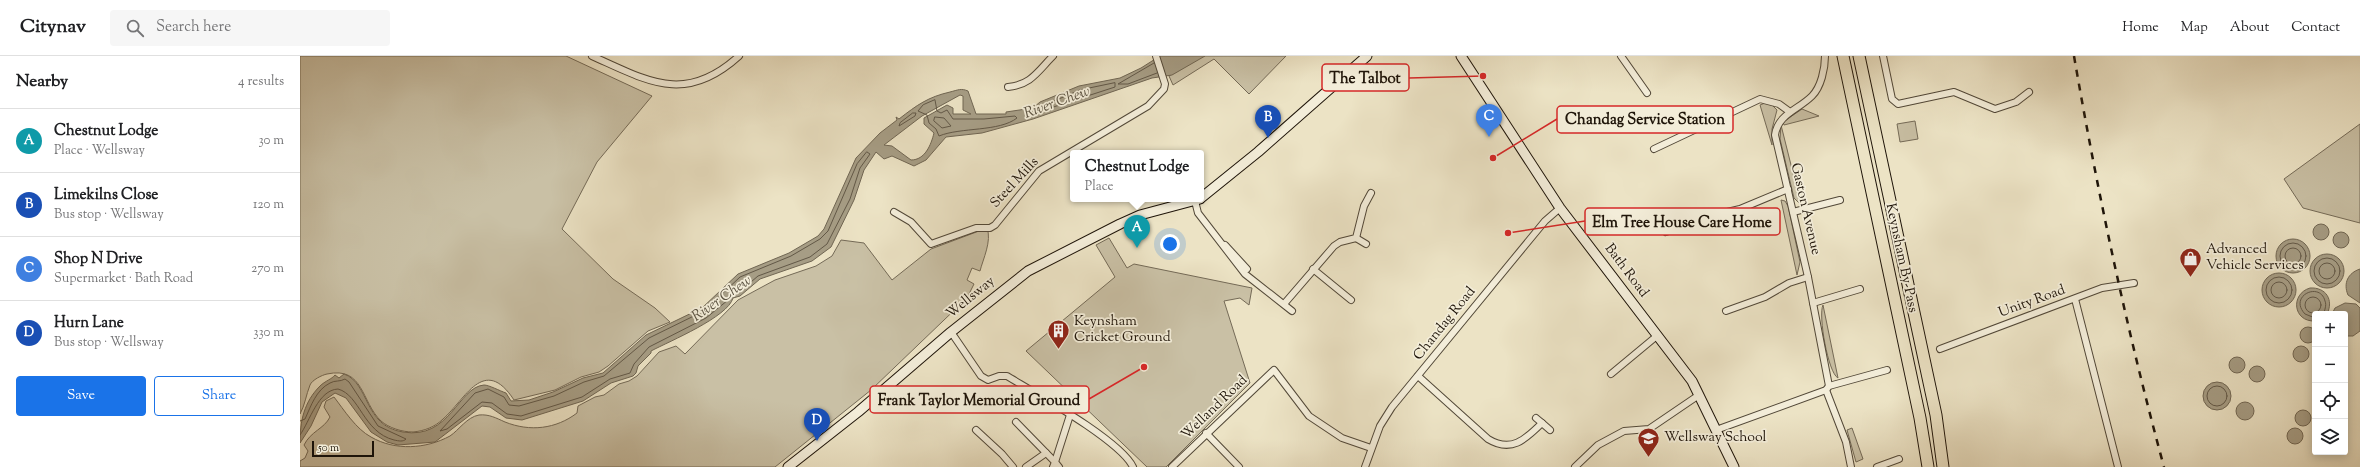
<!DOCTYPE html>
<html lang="en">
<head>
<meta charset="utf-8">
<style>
  :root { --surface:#fff; --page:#f6f6f6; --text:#202124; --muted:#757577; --line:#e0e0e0; --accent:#1a73e8 }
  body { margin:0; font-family:"Sorts Mill Goudy",serif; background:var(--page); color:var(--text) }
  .controls { position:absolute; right:12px; bottom:12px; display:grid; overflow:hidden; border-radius:4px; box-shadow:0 2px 10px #0003 }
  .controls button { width:36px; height:36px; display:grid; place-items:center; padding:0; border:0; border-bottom:1px solid var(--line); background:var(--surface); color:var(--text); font:20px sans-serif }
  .scale { position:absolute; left:12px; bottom:10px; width:62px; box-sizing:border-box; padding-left:4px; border:2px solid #1e1409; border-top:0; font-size:11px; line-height:14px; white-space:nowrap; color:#1e1409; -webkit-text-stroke:3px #f3edd9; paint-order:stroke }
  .you { position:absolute; left:870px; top:188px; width:14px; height:14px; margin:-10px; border:3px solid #fff; border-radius:50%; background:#1a73e8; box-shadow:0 0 0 6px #1a73e833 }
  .badge { display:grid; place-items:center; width:26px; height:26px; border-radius:50%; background:var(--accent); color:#fff; font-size:13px; font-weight:700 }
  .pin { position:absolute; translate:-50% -33px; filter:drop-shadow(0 1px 2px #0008) }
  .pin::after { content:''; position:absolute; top:21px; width:14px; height:12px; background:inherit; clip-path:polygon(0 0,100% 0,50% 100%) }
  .popup { position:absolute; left:770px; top:94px; width:134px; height:52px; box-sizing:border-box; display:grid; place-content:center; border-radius:4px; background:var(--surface); filter:drop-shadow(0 1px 3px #0005); font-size:13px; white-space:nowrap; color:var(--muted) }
  .popup b { font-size:15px; color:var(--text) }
  .popup::after { content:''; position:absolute; left:50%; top:100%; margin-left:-8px; border:8px solid transparent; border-top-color:var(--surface) }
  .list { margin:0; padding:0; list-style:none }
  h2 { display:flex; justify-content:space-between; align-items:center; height:52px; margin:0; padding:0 16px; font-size:17px }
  h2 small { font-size:13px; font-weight:400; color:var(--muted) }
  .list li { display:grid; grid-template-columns:26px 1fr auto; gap:12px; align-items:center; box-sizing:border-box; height:64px; padding:0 16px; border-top:1px solid var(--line) }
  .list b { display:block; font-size:15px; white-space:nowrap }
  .list p { margin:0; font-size:13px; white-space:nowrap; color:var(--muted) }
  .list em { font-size:13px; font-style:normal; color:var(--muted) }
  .actions { display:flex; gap:8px; padding:12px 16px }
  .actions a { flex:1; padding:9px 0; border:1px solid var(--accent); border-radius:4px; text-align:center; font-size:14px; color:var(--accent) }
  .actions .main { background:var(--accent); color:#fff }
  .icon { flex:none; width:22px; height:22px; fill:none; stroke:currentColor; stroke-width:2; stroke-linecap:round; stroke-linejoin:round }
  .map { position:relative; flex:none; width:2060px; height:411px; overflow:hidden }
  header { display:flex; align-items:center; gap:24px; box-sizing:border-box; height:56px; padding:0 20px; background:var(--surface); border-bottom:1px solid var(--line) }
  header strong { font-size:19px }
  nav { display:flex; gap:22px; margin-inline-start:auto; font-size:14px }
  .search { width:280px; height:36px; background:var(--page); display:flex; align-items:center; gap:10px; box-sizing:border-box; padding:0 14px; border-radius:4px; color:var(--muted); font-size:15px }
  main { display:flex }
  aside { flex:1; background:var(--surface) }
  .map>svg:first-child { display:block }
  .green { fill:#c9c0a5; stroke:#746a57 }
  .water { fill:#a69d85; stroke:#706653; fill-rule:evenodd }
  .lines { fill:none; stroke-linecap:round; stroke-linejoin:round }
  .shore { stroke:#625847; stroke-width:1 }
  .minor-casing { stroke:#524838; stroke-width:8 }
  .secondary-casing { stroke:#1e1409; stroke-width:11 }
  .trunk-casing { stroke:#1e1409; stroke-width:13 }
  .minor { stroke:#f3edd9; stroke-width:6 }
  .secondary { stroke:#f3edd9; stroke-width:9 }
  .trunk { stroke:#ece3c5; stroke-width:11 }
  .rail { stroke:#1e1409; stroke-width:2.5; stroke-dasharray:7 7; stroke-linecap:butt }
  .labels { text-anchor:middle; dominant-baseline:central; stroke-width:3.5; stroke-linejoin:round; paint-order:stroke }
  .street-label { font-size:14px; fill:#1e1409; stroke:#f3edd9 }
  .poi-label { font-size:14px; fill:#1e1409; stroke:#f3edd9; text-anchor:start }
  .water-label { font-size:15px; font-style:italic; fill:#5b5241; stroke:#f3edd9 }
  .leader { fill:none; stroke:#d62828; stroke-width:1.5 }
  .callout-dot { fill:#d62828; stroke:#f3edd9; stroke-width:1.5 }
  .callout { fill:#f3edd9; stroke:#d62828; stroke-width:1.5 }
  .callout-label { font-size:15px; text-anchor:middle; font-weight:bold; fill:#1e1409 }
</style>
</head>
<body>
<header>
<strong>Citynav</strong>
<div class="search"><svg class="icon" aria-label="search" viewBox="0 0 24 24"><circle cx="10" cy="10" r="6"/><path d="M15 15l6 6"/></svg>Search here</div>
<nav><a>Home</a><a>Map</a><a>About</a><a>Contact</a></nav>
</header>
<main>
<aside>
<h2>Nearby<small>4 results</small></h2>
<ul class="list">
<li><span class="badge" style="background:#0f9aa8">A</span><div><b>Chestnut Lodge</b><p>Place · Wellsway</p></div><em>30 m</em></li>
<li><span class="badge" style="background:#1a4fb4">B</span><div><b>Limekilns Close</b><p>Bus stop · Wellsway</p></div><em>120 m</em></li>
<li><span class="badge" style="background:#3f7fe0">C</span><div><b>Shop N Drive</b><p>Supermarket · Bath Road</p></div><em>270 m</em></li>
<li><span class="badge" style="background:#1a4fb4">D</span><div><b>Hurn Lane</b><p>Bus stop · Wellsway</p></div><em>330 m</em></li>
</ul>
<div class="actions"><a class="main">Save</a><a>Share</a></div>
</aside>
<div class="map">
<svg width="2060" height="411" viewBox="0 0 2060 411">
  <rect width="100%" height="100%" fill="#ece3c5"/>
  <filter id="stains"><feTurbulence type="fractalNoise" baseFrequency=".005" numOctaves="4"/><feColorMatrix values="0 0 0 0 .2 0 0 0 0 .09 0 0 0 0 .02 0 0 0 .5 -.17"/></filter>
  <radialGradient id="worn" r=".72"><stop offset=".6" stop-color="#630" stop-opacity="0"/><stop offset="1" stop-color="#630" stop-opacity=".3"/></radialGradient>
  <!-- green -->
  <g class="green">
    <path d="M0,0H266L352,40L297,106L262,173L313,223L355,252L370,266L348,275L308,310L299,316L281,321L255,334L214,344C184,298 165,344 143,363C135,371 124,375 113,376C102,376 89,372 81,365C61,346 64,310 27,318C22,319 12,324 10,329C6,339 5,349 0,358Z"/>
    <path d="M902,0H986L949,38L914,3L873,29L869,20Z"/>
    <path d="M1465,47L1472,49L1477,54L1472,73V89L1460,49Z"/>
    <path d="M1502,53L1519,60L1484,69L1483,66Z"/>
    <path d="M1615,65L1618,83L1600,86L1597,68Z"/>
    <path d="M2060,68V167L2003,152L1984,123Z"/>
    <path d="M1481,69L1501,149L1494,142L1480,83Z"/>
    <path d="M1481,144L1485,145L1488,150L1500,206L1497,219Z"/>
    <path d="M687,172C692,185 683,203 680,215L672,212L667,224L674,228L667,242L571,334L475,411H0V405L5,402L8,395L4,389C11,375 24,373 30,361L24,351L26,345L34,341C44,354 56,373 71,381C95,395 126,393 150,380C159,374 167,361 179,359C189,358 196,362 205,366C230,376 256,373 277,357L278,350L295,341L304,339L319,328L329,325L337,320L359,296L376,290L385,298L438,244L475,224L516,210L532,200L541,184L564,187L592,224L631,193Z"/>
    <path d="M809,182L827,212L834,208L952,232L949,249L940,242L924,245L950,327L866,411H847L726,295L815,221L796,189Z"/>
    <path d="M1523,249L1538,322C1528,317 1518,259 1523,249Z"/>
    <path d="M1552,372L1563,403L1556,406L1547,374Z"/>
  </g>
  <!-- water -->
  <g class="water">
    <path d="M860,0H905L872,19L852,22L733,63L682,77L646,81L626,104L614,110L592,100L584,103L576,96L564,114L554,144L531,191L512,205L460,223L440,240L433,242C428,261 370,285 351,295V297L338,310L336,317L333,320L311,327L283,345L222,364L206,362L190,351L182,350L135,386L98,389L87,386L71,376L46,342L35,337L22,346L11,370L0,387C0,365 4,346 20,330C25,325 32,323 35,319L39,322L44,318C70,327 63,370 103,376C150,384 158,331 184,329C189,329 200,335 206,337L211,345L229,344L253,336L283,322L303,317L346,279L402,252L438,218L489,197L518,180L524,173L556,102L580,77L597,64L596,61L599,63C617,49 628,41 650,36C658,34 661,32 668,35L676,58H706V56L733,52L740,46L779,30L820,22L841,12ZM660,39L663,40V54L671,58H653V52L647,49L624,62V68L634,77C631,89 625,104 611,104L592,90L584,89L622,60Z"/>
    <circle cx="2021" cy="176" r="8"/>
    <circle cx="2041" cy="184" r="8"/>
    <circle cx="1993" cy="200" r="17"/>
    <circle cx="2027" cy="215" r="17"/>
    <path d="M2060,213V247L2048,239C2043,227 2048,217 2060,213Z"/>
    <circle cx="1979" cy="234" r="17"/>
    <path d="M2010,232C2026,231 2034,244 2027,258H2015V265C1993,266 1990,238 2010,232Z"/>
    <path d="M2045,247L2056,248L2060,252V275L2053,280H2045V258H2032L2035,252Z"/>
    <circle cx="2008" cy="279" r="8"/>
    <circle cx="2001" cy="298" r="8"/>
    <circle cx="1937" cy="309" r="8"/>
    <circle cx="1957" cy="318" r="8"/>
    <circle cx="1917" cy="340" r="14"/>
    <circle cx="1945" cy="355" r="9"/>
    <circle cx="2003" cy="362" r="8"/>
    <circle cx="1995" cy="380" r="8"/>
  </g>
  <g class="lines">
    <!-- shore -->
    <g class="shore">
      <path d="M854,7L818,28H828L857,17"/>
      <path d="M815,27V31L738,56L736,55L742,50L780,34Z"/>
      <path d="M635,44L637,55L641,57L647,54L653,63H684L715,60L717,62C699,76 661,71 639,80L636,73L629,67L627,59L618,55L623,49Z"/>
      <path d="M613,57H616L615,60L599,70L600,67Z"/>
      <path d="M635,61L644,62L651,70L642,72L634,65Z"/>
      <path d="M567,96L570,98L560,112L550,143L527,188L510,201L458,220L438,237L431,239L428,244L406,262L349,291L334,308L330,317L310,323L282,341L221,360L207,358L192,347L182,346L147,373L140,375L175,337L188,333L204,341L209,349L219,350L254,340L284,326L304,320L349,282L404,255L440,221L491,200L520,183L528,175L557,108Z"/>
      <circle cx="1993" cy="200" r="13"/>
      <circle cx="1993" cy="200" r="8"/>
      <circle cx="2027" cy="215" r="13"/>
      <circle cx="2027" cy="215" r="8"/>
      <circle cx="1979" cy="234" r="13"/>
      <circle cx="1979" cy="234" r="8"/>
      <circle cx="2013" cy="249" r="8"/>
      <path d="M2015,262L2005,258C1988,240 2020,225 2025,245C2027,250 2024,254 2024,258"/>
      <circle cx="1917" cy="340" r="10"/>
      <path d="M0,365L5,363C11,350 16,334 30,327C35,324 40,326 45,323L49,326L78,370L106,383C103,386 99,385 94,384C63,376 60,339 38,333C18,334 10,365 0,379"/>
    </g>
    <defs>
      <g id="minor">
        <path d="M292,0C348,25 385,49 439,0"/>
        <path d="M1321,0L1347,37"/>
        <path d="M1525,0C1525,13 1521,31 1512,40C1498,54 1478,58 1475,79L1508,221L1529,330"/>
        <path d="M1583,0L1592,43L1598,48L1654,36L1695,53L1716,46L1729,36"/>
        <path d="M708,31C731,29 738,15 753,0"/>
        <path d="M1354,93L1460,43L1479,48L1490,56"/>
        <path d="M895,145L898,157L945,218L992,255"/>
        <path d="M594,156L611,166L631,188L676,172H690L695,169L739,115L848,50L864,33L865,28L856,0"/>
        <path d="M1493,156L1540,144"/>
        <path d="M1366,176L1406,161L1440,153L1488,133"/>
        <path d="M1056,182L1066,188"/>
        <path d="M925,189L947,213"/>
        <path d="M1013,213L1051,244"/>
        <path d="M1775,243L1818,411"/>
        <path d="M1513,247L1560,233"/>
        <path d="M984,248L1034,190L1040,186L1056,182L1064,150L1071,137"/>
        <path d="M1426,255L1465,241L1489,227L1508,221"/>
        <path d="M651,276L681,320L688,324L699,320H707C735,337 821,385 833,411"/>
        <path d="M1640,293L1802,232L1834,227"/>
        <path d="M1311,318L1358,279"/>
        <path d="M1118,320L1188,383C1211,397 1225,384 1242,367L1250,374"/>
        <path d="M1526,334L1546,386L1551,411"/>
        <path d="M1236,362L1242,367"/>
        <path d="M716,366L755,406L753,411"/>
        <path d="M676,374L702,398L713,411"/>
        <path d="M1416,374L1526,334L1529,330L1587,314"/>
        <path d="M906,377L939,411"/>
        <path d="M726,411L746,397"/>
        <path d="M759,411L755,406L770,359"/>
        <path d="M872,411L974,314L1009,360L1042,382L1071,392"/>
        <path d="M1065,411L1080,370L1092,351L1245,165L1260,152"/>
        <path d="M1275,411L1298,389L1324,375L1349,373L1399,339"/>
        <path d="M1577,411L1599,403"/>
      </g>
      <g id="secondary">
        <path d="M1161,0L1260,152L1392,325L1434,411"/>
        <path d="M901,142L958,96L1067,0"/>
        <path d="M488,411L558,356L651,276L728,215L820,168L840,159L900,143"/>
      </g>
      <g id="trunk">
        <path d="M1543,0L1620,362L1628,411"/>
        <path d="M1559,0L1636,359L1643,411"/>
      </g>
    </defs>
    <!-- minor casing -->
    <use href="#minor" class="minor-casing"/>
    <!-- secondary casing -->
    <use href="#secondary" class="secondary-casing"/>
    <!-- trunk casing -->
    <use href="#trunk" class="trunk-casing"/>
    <!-- minor -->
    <use href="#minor" class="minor"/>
    <!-- secondary -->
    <use href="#secondary" class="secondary"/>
    <!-- trunk -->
    <use href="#trunk" class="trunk"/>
    <!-- rail -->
    <path class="rail" d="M1774,0C1798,139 1827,275 1864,411"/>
  </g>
  <!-- icons -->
  <defs>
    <symbol id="shop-pin" viewBox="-11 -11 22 30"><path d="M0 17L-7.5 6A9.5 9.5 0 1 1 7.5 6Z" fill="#8f2418" stroke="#f3edd9"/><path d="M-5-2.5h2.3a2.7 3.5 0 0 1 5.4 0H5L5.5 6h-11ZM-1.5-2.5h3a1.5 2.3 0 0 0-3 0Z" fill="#fff"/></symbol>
    <symbol id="building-pin" viewBox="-11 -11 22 30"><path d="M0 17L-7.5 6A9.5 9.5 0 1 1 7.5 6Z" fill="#8f2418" stroke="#f3edd9"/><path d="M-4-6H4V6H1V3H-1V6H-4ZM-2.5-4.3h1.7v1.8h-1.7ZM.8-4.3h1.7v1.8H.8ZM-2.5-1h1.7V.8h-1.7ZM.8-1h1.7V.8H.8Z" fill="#fff"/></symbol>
    <symbol id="school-pin" viewBox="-11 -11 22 30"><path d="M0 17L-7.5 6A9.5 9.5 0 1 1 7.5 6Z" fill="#8f2418" stroke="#f3edd9"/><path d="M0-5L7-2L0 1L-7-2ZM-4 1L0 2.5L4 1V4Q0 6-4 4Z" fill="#fff"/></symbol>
  </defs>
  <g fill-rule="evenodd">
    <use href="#shop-pin" x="1878" y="190" width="25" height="34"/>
    <use href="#building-pin" x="746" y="262" width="25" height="34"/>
    <use href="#school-pin" x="1336" y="370" width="25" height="34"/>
  </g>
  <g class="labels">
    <!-- street labels -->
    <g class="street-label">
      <text transform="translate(715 127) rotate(-47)">Steel Mills</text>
      <text transform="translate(1505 153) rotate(77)">Gaston Avenue</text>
      <text transform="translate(1601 202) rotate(78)">Keynsham By-Pass</text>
      <text transform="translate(1326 215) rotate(53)">Bath Road</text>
      <text transform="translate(671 242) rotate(-39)">Wellsway</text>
      <text transform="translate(1732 246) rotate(-20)">Unity Road</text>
      <text transform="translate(1145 268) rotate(-51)">Chandag Road</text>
      <text transform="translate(915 352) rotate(-44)">Welland Road</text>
    </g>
    <!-- poi labels -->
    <g class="poi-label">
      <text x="1906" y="194">Advanced<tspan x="1906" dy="16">Vehicle Services</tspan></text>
      <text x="774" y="266">Keynsham<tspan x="774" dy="16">Cricket Ground</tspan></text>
      <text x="1364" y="382">Wellsway School</text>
    </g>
    <!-- water labels -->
    <g class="water-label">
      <text transform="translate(757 47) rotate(-20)">River Chew</text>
      <text transform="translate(422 243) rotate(-35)">River Chew</text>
    </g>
  </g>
  <!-- callouts -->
  <path class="leader" d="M1183 20L1109 22M1193 102L1257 63M1208 177L1285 165M844 311L789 343"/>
  <g class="callout-dot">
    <circle cx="1183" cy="20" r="4"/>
    <circle cx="1193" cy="102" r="4"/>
    <circle cx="1208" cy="177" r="4"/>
    <circle cx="844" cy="311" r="4"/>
  </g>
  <g class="callout">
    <rect x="1022" y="8" width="87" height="27" rx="4"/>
    <rect x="1257" y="50" width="176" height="27" rx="4"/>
    <rect x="1285" y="152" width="195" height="27" rx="4"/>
    <rect x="570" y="330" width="219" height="27" rx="4"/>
  </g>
  <g class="callout-label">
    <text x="1065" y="27">The Talbot</text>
    <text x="1345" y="68">Chandag Service Station</text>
    <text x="1382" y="171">Elm Tree House Care Home</text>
    <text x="679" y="349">Frank Taylor Memorial Ground</text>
  </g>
  <rect width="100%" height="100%" filter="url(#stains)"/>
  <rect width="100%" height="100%" fill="url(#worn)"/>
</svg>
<div class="controls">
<button>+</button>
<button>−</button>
<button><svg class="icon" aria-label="locate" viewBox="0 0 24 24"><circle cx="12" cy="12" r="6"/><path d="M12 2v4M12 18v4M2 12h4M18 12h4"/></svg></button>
<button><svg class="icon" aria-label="layers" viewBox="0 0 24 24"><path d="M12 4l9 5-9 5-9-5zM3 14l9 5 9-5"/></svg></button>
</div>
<div class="scale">50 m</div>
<div class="you"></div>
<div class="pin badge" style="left:837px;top:192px;background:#0f9aa8">A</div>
<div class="popup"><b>Chestnut Lodge</b>Place</div>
<div class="pin badge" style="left:968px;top:82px;background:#1a4fb4">B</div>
<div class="pin badge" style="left:1189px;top:81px;background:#3f7fe0">C</div>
<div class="pin badge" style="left:517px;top:385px;background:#1a4fb4">D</div>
</div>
</main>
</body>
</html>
